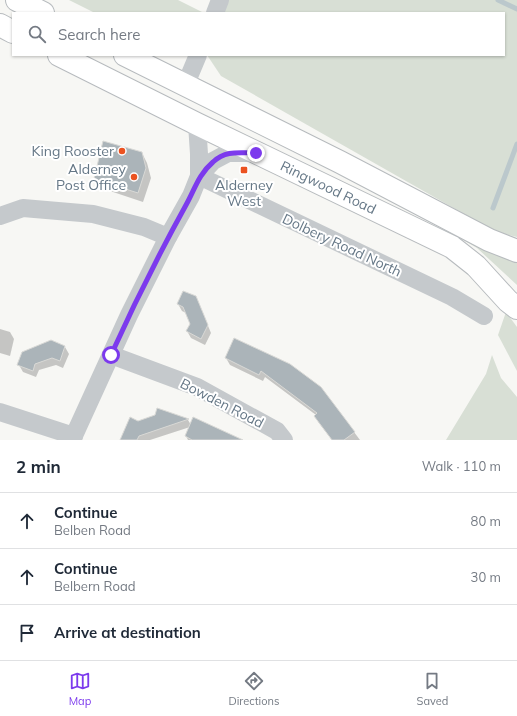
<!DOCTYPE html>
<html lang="en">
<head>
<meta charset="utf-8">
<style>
  :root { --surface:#fff; --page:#f6f6f7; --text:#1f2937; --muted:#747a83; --line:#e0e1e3; --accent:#7c3aed }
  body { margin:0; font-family:Mulish,sans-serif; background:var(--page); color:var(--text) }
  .stop { position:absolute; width:12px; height:12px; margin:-9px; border:3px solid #7c3aed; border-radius:50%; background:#fff }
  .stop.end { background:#7c3aed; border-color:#fff; box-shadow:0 1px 4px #0008 }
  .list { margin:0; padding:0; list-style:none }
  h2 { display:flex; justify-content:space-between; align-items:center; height:52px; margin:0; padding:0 16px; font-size:17px }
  h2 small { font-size:13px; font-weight:400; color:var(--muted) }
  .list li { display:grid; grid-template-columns:26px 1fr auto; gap:12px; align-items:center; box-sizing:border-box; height:56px; padding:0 16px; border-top:1px solid var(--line) }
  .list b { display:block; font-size:15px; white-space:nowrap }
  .list p { margin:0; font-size:13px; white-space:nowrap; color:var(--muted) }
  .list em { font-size:13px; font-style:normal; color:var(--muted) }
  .icon { flex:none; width:22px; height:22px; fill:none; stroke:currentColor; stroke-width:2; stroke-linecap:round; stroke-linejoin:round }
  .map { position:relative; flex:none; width:517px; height:440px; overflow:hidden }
  .search { position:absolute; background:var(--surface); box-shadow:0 1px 3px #0004; left:12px; right:12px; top:12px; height:44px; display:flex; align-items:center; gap:10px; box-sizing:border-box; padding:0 14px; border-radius:0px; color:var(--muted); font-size:15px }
  .sheet { height:220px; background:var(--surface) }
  nav { display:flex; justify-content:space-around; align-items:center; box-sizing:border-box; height:56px; border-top:1px solid var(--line); background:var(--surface); font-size:11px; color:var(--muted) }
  nav a { display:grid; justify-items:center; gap:2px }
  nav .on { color:var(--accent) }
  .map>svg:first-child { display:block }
  .green { fill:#d8dfd5 }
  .shadow { fill:#0003 }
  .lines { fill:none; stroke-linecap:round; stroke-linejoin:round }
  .stream { stroke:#bbc8cc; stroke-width:5 }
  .building { fill:#abb4b9; stroke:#d9d9d6 }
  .trunk-casing { stroke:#b7bbbe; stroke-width:24 }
  .minor { stroke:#c5c9cc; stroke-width:18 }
  .trunk { stroke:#fff; stroke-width:22 }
  .route { stroke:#7c3aed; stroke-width:5 }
  .poi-dot { fill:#eb5220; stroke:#fff; stroke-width:1.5 }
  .labels { text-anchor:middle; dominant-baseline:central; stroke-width:4; stroke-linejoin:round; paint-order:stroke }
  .poi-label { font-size:14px; fill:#657786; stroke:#fff; text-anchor:end }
  .street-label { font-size:14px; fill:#657786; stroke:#fff }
</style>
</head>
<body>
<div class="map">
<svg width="517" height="440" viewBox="0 0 517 440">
  <rect width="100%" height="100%" fill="#f7f7f4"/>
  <!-- green -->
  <g class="green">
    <path d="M69,0H178L204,13H95Z"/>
    <path d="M221,0H517V237L494,231L221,76L207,55H504V13H216Z"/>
    <path d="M426,218L517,257V285L477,248Z"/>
    <path d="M506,312L517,327V371L498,335Z"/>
    <path d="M492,355L501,378L517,397V440H446L486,374Z"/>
  </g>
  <!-- shadow -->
  <g class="shadow">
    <path d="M142,153L147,163L151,178L143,202L101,188L95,179Z"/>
    <path d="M178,304H199L211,333L205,345L191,338L187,331L191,324L186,313L182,311Z"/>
    <path d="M0,329L10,332L14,339L10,356L0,353Z"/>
    <path d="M51,341L65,347L69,354L63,368L56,365L39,370L36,377L23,372L19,365Z"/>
    <path d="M226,358L321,388L360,440H332L319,423L315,416L316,415L265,377L263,381L230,365Z"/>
    <path d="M158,409L188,420L191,425L239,440H188L186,436L190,427L150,440H122L138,422L155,416Z"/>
  </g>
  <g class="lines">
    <!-- stream -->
    <g class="stream">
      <path d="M498,0L517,9"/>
      <path d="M493,208L517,144"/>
    </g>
  </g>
  <!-- building -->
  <g class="building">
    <path d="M103,141L142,152L146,168L138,193L94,179Z"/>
    <path d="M183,291L196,296L208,325L201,339L186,331L190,324L183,307L177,304Z"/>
    <path d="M234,338L290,364L321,387L355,432L344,440H332L314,416L317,413L261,371L259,375L225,358Z"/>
    <path d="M51,340L65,346L60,361L52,358L35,364L33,371L17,365L22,352Z"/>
    <path d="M157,408L189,419L139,436L137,440H120L130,417L138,421L155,415Z"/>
    <path d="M193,417L243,440H192L185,436Z"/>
  </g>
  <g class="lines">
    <defs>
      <g id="trunk">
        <path d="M17,0L43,13"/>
        <path d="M0,25L13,32"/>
        <path id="s1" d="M59,55L197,124L452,247L476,266L508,301L517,308"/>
        <path d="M125,55L340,162L489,240L517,251"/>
      </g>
    </defs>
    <!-- trunk casing -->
    <use href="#trunk" class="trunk-casing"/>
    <!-- minor -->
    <g class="minor">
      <path d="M215,13L220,0"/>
      <path d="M185,86L198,55"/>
      <path d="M199,176L452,297L484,316"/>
      <path d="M199,176L213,161L228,153H255"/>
      <path d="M0,216L23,208L93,214L144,227L168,237"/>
      <path d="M111,355L197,387L277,431L284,440"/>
      <path d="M0,412L74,436"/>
      <path d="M72,440L129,315L168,237L191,196L199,176V154L197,124"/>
    </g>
    <!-- trunk -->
    <use href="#trunk" class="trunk"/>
  </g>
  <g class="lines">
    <!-- route -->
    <path class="route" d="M111,355C134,304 159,254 186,205C195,189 198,175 213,162C226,150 239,153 256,153"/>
  </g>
  <!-- markers -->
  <g class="poi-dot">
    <circle cx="122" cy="151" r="4"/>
    <rect x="240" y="166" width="8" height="8" rx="2"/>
    <circle cx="134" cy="177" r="4"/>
  </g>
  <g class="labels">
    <!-- poi labels -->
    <g class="poi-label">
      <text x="114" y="151">King Rooster</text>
      <text x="126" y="169">Alderney<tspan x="126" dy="16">Post Office</tspan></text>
      <text x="244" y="185" text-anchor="middle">Alderney<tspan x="244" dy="16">West</tspan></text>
    </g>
    <!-- street labels -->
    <g class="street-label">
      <text stroke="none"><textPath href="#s1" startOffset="300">Ringwood Road</textPath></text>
      <text transform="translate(342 245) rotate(25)">Dolbery Road North</text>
      <text transform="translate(222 403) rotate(27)">Bowden Road</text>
    </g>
  </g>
</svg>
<div class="stop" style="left:111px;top:355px"></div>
<div class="stop end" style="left:256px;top:153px"></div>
<div class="search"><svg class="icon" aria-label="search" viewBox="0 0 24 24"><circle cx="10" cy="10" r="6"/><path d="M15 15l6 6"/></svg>Search here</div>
</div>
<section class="sheet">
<h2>2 min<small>Walk · 110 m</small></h2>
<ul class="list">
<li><svg class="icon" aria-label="ahead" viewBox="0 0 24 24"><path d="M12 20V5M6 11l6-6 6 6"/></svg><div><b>Continue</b><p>Belben Road</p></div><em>80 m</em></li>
<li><svg class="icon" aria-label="ahead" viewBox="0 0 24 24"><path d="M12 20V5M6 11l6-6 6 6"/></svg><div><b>Continue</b><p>Belbern Road</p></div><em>30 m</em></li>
<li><svg class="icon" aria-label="arrive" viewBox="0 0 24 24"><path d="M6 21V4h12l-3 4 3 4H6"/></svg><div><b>Arrive at destination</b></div></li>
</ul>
</section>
<nav>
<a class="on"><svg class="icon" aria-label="map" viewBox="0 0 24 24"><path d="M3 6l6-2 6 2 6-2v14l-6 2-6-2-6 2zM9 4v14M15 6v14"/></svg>Map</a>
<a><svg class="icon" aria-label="directions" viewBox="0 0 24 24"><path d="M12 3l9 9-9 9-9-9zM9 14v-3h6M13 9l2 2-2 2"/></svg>Directions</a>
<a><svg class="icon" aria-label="saved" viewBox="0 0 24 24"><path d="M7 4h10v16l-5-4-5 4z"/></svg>Saved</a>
</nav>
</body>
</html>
